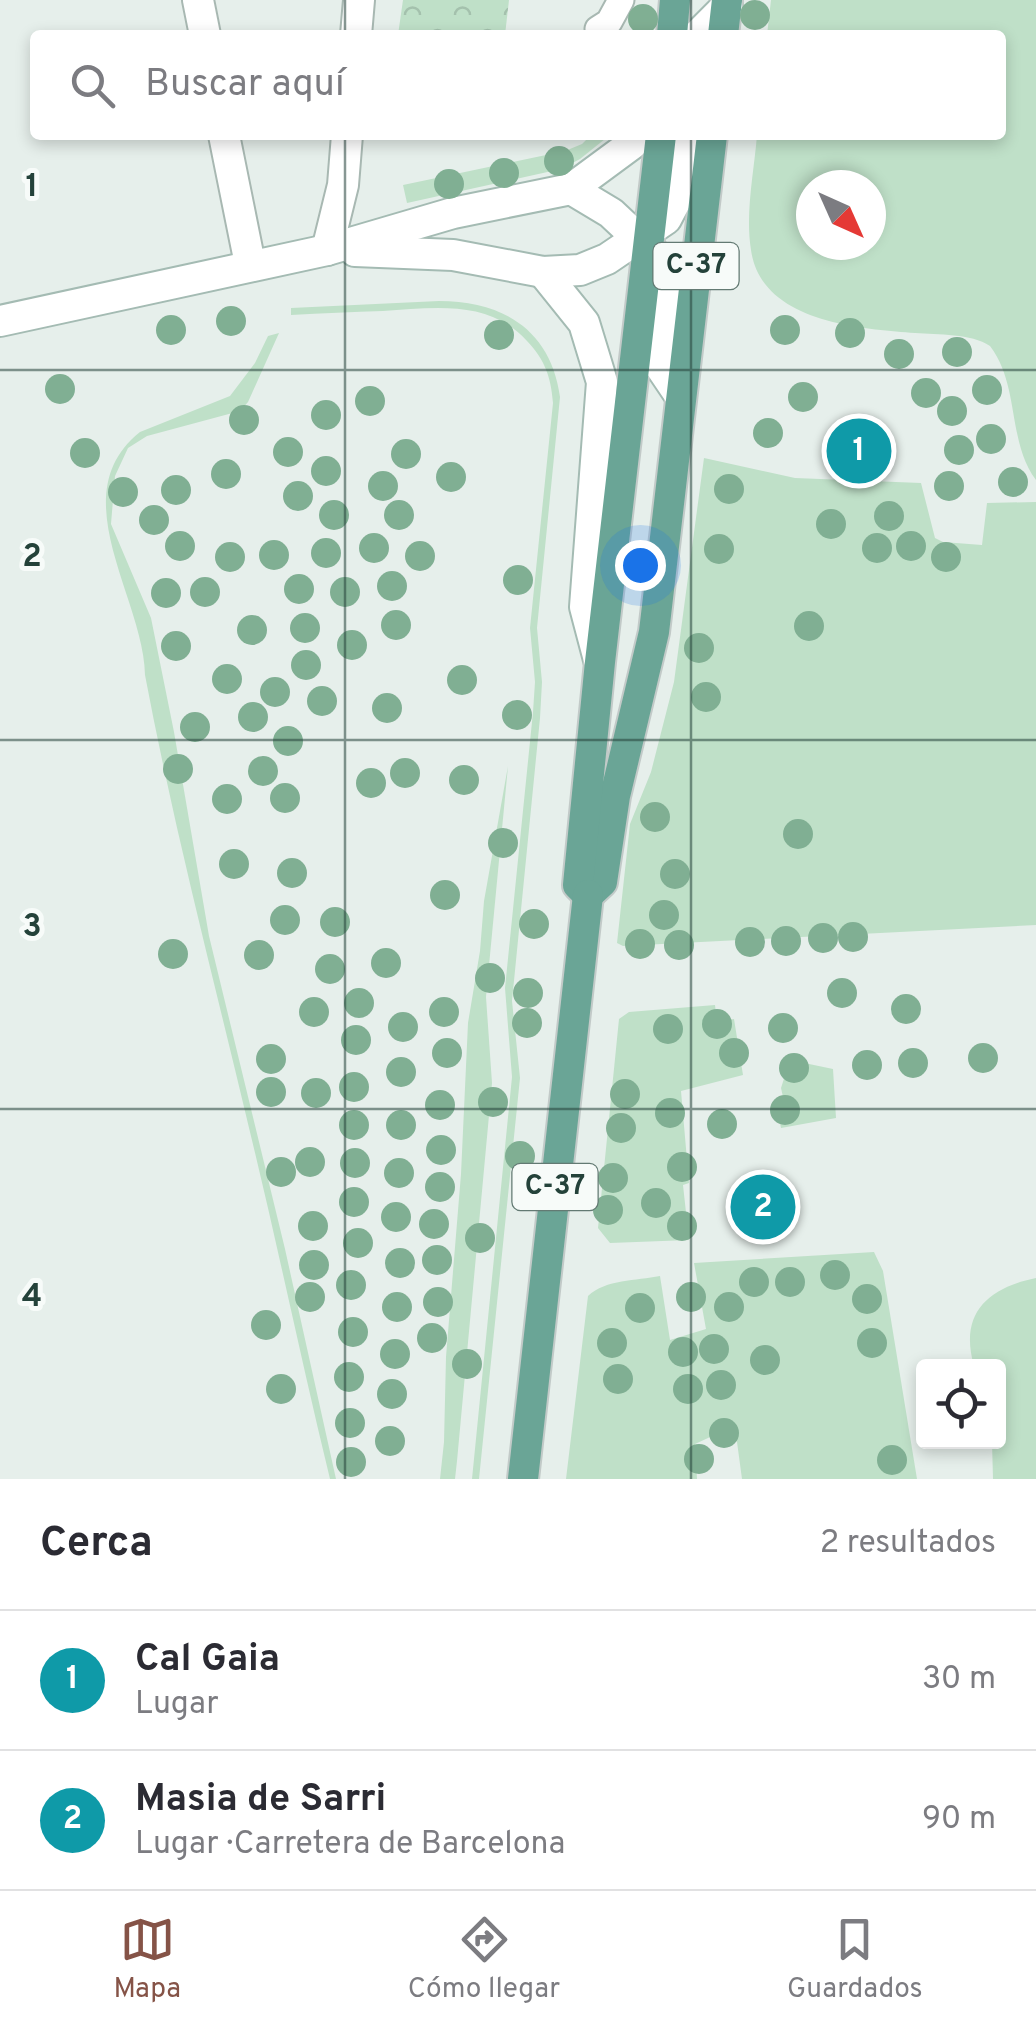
<!DOCTYPE html>
<html lang="es">
<head>
<meta charset="utf-8">
<style>
  :root { --surface:#fff; --page:#f7f7f7; --text:#2b2b33; --muted:#7c7c81; --line:#e1e1e2; --accent:#855347 }
  body { margin:0; font-family:Overpass,sans-serif; background:var(--page); color:var(--text) }
  .controls { position:absolute; right:30px; bottom:30px; display:grid; overflow:hidden; border-radius:10px; box-shadow:0 5px 15px #0003 }
  .controls button { width:90px; height:90px; display:grid; place-items:center; padding:0; border:0; border-bottom:2px solid var(--line); background:var(--surface); color:var(--text); font:50px sans-serif }
  .compass { position:absolute; left:796px; top:170px; width:90px; height:90px; border-radius:50%; background:var(--surface); box-shadow:0 5px 15px #0003; rotate:135deg }
  .you { position:absolute; left:640px; top:565px; width:35px; height:35px; margin:-25px; border:8px solid #fff; border-radius:50%; background:#1a73e8; box-shadow:0 0 0 15px #1a73e833 }
  .badge { display:grid; place-items:center; width:65px; height:65px; border-radius:50%; background:var(--accent); color:#fff; font-size:32px; font-weight:700 }
  .pin { position:absolute; translate:-50% -50%; border:5px solid #fff; box-shadow:0 2px 10px #0006 }
  .list { margin:0; padding:0; list-style:none }
  h2 { display:flex; justify-content:space-between; align-items:center; height:130px; margin:0; padding:0 40px; font-size:42px }
  h2 small { font-size:32px; font-weight:400; color:var(--muted) }
  .list li { display:grid; grid-template-columns:65px 1fr auto; gap:30px; align-items:center; box-sizing:border-box; height:140px; padding:0 40px; border-top:2px solid var(--line) }
  .list b { display:block; font-size:38px; white-space:nowrap }
  .list p { margin:0; font-size:32px; white-space:nowrap; color:var(--muted) }
  .list em { font-size:32px; font-style:normal; color:var(--muted) }
  .icon { flex:none; width:55px; height:55px; fill:none; stroke:currentColor; stroke-width:2; stroke-linecap:round; stroke-linejoin:round }
  .map { position:relative; flex:none; width:1036px; height:1479px; overflow:hidden }
  .search { position:absolute; background:var(--surface); box-shadow:0 5px 15px #0003; left:30px; right:30px; top:30px; height:110px; display:flex; align-items:center; gap:25px; box-sizing:border-box; padding:0 35px; border-radius:10px; color:var(--muted); font-size:38px }
  .sheet { height:410px; background:var(--surface) }
  nav { display:flex; justify-content:space-around; align-items:center; box-sizing:border-box; height:140px; border-top:2px solid var(--line); background:var(--surface); font-size:28px; color:var(--muted) }
  nav a { display:grid; justify-items:center; gap:5px }
  nav .on { color:var(--accent) }
  .map>svg:first-child { display:block }
  .green { fill:#bfe0c8; fill-rule:evenodd }
  .park { fill:url(#park-crowns) }
  .lines { fill:none; stroke-linecap:round; stroke-linejoin:round }
  .lane-casing { stroke:#a8b8b2; stroke-width:29 }
  .street-casing { stroke:#a8b8b2; stroke-width:34 }
  .secondary-casing { stroke:#a4bbb3; stroke-width:34 }
  .primary-casing { stroke:#c2cac8; stroke-width:34 }
  .lane { stroke:#fff; stroke-width:25 }
  .street { stroke:#fff; stroke-width:30 }
  .secondary { stroke:#fff; stroke-width:30 }
  .primary { stroke:#6aa596; stroke-width:30 }
  .tree { fill:#80af93 }
  .grid { fill:none; stroke:#24423a; stroke-width:2.5; stroke-opacity:0.55 }
  .labels { text-anchor:middle; dominant-baseline:central; stroke-width:10; stroke-linejoin:round; paint-order:stroke }
  .shield { fill:#f7fbf9; stroke:#637a73; stroke-width:2.5 }
  .shield-label { font-size:28px; font-weight:bold; fill:#24423a }
  .grid-label { font-size:32px; text-anchor:middle; font-weight:bold; fill:#24423a; stroke:#f7fbf9; stroke-width:10; stroke-linejoin:round; paint-order:stroke }
</style>
</head>
<body>
<div class="map">
<svg width="1036" height="1479" viewBox="0 0 1036 1479">
  <defs>
    <pattern id="park-crowns" width="20" height="18" patternUnits="userSpaceOnUse" patternTransform="scale(2.5)"><rect width="20" height="18" fill="#bfe0c8"/><path d="M2 6a3 3 0 1 1 6 0M12 15a3 3 0 1 1 6 0" fill="none" stroke="#a4c1ad"/></pattern>
  </defs>
  <rect width="100%" height="100%" fill="#e6efeb"/>
  <!-- green -->
  <g class="green">
    <path d="M771,0H1036V480C1007,441 1020,385 990,346C971,333 938,335 915,333C859,329 761,322 751,250C745,213 754,172 757,135H1001V35H767ZM811,185H871V245H811Z"/>
    <path d="M591,135H610L580,159L561,169L407,203L403,185L565,151L582,144Z"/>
    <path d="M439,301C503,301 551,330 560,397L537,628L542,682L540,718L512,1001L520,1078L479,1479H472L512,1077L505,988L533,712L535,682L530,628L553,403C551,377 545,360 527,341C489,299 434,308 383,311C353,312 322,313 291,315V308Z"/>
    <path d="M279,333L248,402L240,411L147,436L128,448L115,476L111,524L151,618L174,732L209,936L285,1249L336,1479H330C302,1364 278,1247 250,1132C214,980 174,829 145,675C144,598 61,495 140,432L230,396L255,363L268,336Z"/>
    <path d="M704,458L795,478L921,483L935,538L943,542L982,545L987,503L1036,502V925L623,946L617,943L630,824L651,772L674,682Z"/>
    <path d="M508,766L486,997L492,1083L457,1461L455,1479H440L444,1442L446,1357L461,1174L468,1023L480,951L484,901Z"/>
    <path d="M715,1005L717,1022L734,1019L743,1075L681,1091L689,1183L683,1185L689,1240L610,1243L598,1228L619,1019L629,1012Z"/>
    <path d="M790,1060L833,1069L836,1118L781,1128L777,1108L785,1106L781,1088Z"/>
    <path d="M874,1252L883,1271L917,1479H742L737,1442L731,1434L721,1432L695,1444L697,1479H566L588,1296C606,1279 636,1281 660,1276L670,1340L706,1329L694,1263Z"/>
    <path d="M1036,1278V1479H993L992,1442H998V1366H974C959,1314 987,1288 1036,1278Z"/>
  </g>
  <!-- park -->
  <path class="park" d="M403,0H509L505,35H398Z"/>
  <g class="lines">
    <defs>
      <path id="lane" d="M598,29L609,22L621,0"/>
      <g id="street">
        <path d="M198,0L205,35"/>
        <path d="M356,35L359,0"/>
        <path d="M224,135L250,264"/>
        <path d="M327,250L343,185L347,135"/>
      </g>
      <g id="secondary">
        <path d="M698,35L727,6"/>
        <path d="M571,189L611,213L661,260L666,292L660,366L681,397"/>
        <path d="M355,251L453,255L543,272L580,270L607,259L666,219L675,202L684,135"/>
        <path d="M543,272L584,323L602,382L585,607L599,660"/>
        <path d="M0,321L327,250L453,213L571,189L632,144L638,135"/>
      </g>
      <g id="primary">
        <path d="M672,35L675,0"/>
        <path d="M723,35L727,0"/>
        <path d="M588,895L602,882L615,796L654,632L712,135"/>
        <path d="M588,895L578,885L600,662L661,135"/>
        <path d="M523,1479L588,895"/>
      </g>
    </defs>
    <!-- lane casing -->
    <use href="#lane" class="lane-casing"/>
    <!-- street casing -->
    <use href="#street" class="street-casing"/>
    <!-- secondary casing -->
    <use href="#secondary" class="secondary-casing"/>
    <!-- primary casing -->
    <use href="#primary" class="primary-casing"/>
    <!-- lane -->
    <use href="#lane" class="lane"/>
    <!-- street -->
    <use href="#street" class="street"/>
    <!-- secondary -->
    <use href="#secondary" class="secondary"/>
    <!-- primary -->
    <use href="#primary" class="primary"/>
  </g>
  <!-- trees -->
  <g class="tree">
    <circle cx="755" cy="15" r="15"/>
    <circle cx="643" cy="19" r="15"/>
    <circle cx="559" cy="161" r="15"/>
    <circle cx="504" cy="173" r="15"/>
    <circle cx="449" cy="184" r="15"/>
    <circle cx="231" cy="321" r="15"/>
    <circle cx="171" cy="330" r="15"/>
    <circle cx="785" cy="330" r="15"/>
    <circle cx="850" cy="333" r="15"/>
    <circle cx="499" cy="335" r="15"/>
    <circle cx="957" cy="352" r="15"/>
    <circle cx="899" cy="354" r="15"/>
    <circle cx="60" cy="389" r="15"/>
    <circle cx="987" cy="390" r="15"/>
    <circle cx="926" cy="393" r="15"/>
    <circle cx="803" cy="397" r="15"/>
    <circle cx="370" cy="401" r="15"/>
    <circle cx="952" cy="411" r="15"/>
    <circle cx="326" cy="415" r="15"/>
    <circle cx="244" cy="420" r="15"/>
    <circle cx="768" cy="433" r="15"/>
    <circle cx="991" cy="439" r="15"/>
    <circle cx="959" cy="450" r="15"/>
    <circle cx="288" cy="452" r="15"/>
    <circle cx="85" cy="453" r="15"/>
    <circle cx="406" cy="454" r="15"/>
    <circle cx="326" cy="471" r="15"/>
    <circle cx="226" cy="474" r="15"/>
    <circle cx="451" cy="477" r="15"/>
    <circle cx="1013" cy="482" r="15"/>
    <circle cx="383" cy="486" r="15"/>
    <circle cx="949" cy="486" r="15"/>
    <circle cx="729" cy="489" r="15"/>
    <circle cx="176" cy="490" r="15"/>
    <circle cx="123" cy="492" r="15"/>
    <circle cx="298" cy="496" r="15"/>
    <circle cx="334" cy="515" r="15"/>
    <circle cx="399" cy="515" r="15"/>
    <circle cx="889" cy="516" r="15"/>
    <circle cx="154" cy="520" r="15"/>
    <circle cx="831" cy="524" r="15"/>
    <circle cx="180" cy="546" r="15"/>
    <circle cx="911" cy="546" r="15"/>
    <circle cx="374" cy="548" r="15"/>
    <circle cx="877" cy="548" r="15"/>
    <circle cx="719" cy="549" r="15"/>
    <circle cx="326" cy="553" r="15"/>
    <circle cx="274" cy="555" r="15"/>
    <circle cx="420" cy="556" r="15"/>
    <circle cx="230" cy="557" r="15"/>
    <circle cx="946" cy="557" r="15"/>
    <circle cx="518" cy="580" r="15"/>
    <circle cx="392" cy="586" r="15"/>
    <circle cx="299" cy="589" r="15"/>
    <circle cx="205" cy="592" r="15"/>
    <circle cx="345" cy="592" r="15"/>
    <circle cx="166" cy="593" r="15"/>
    <circle cx="396" cy="625" r="15"/>
    <circle cx="809" cy="626" r="15"/>
    <circle cx="305" cy="628" r="15"/>
    <circle cx="252" cy="630" r="15"/>
    <circle cx="352" cy="645" r="15"/>
    <circle cx="176" cy="646" r="15"/>
    <circle cx="699" cy="648" r="15"/>
    <circle cx="306" cy="665" r="15"/>
    <circle cx="227" cy="679" r="15"/>
    <circle cx="462" cy="680" r="15"/>
    <circle cx="275" cy="692" r="15"/>
    <circle cx="706" cy="697" r="15"/>
    <circle cx="322" cy="701" r="15"/>
    <circle cx="387" cy="708" r="15"/>
    <circle cx="517" cy="715" r="15"/>
    <circle cx="253" cy="717" r="15"/>
    <circle cx="195" cy="727" r="15"/>
    <circle cx="288" cy="741" r="15"/>
    <circle cx="178" cy="769" r="15"/>
    <circle cx="263" cy="771" r="15"/>
    <circle cx="405" cy="773" r="15"/>
    <circle cx="464" cy="780" r="15"/>
    <circle cx="371" cy="783" r="15"/>
    <circle cx="285" cy="798" r="15"/>
    <circle cx="227" cy="799" r="15"/>
    <circle cx="655" cy="817" r="15"/>
    <circle cx="798" cy="834" r="15"/>
    <circle cx="503" cy="843" r="15"/>
    <circle cx="234" cy="864" r="15"/>
    <circle cx="292" cy="873" r="15"/>
    <circle cx="675" cy="874" r="15"/>
    <circle cx="445" cy="895" r="15"/>
    <circle cx="664" cy="915" r="15"/>
    <circle cx="285" cy="920" r="15"/>
    <circle cx="335" cy="922" r="15"/>
    <circle cx="534" cy="924" r="15"/>
    <circle cx="853" cy="937" r="15"/>
    <circle cx="823" cy="938" r="15"/>
    <circle cx="786" cy="941" r="15"/>
    <circle cx="750" cy="942" r="15"/>
    <circle cx="640" cy="944" r="15"/>
    <circle cx="679" cy="945" r="15"/>
    <circle cx="173" cy="954" r="15"/>
    <circle cx="259" cy="955" r="15"/>
    <circle cx="386" cy="963" r="15"/>
    <circle cx="330" cy="969" r="15"/>
    <circle cx="490" cy="978" r="15"/>
    <circle cx="528" cy="993" r="15"/>
    <circle cx="842" cy="993" r="15"/>
    <circle cx="359" cy="1003" r="15"/>
    <circle cx="906" cy="1009" r="15"/>
    <circle cx="314" cy="1012" r="15"/>
    <circle cx="444" cy="1012" r="15"/>
    <circle cx="527" cy="1023" r="15"/>
    <circle cx="717" cy="1024" r="15"/>
    <circle cx="403" cy="1027" r="15"/>
    <circle cx="783" cy="1028" r="15"/>
    <circle cx="668" cy="1029" r="15"/>
    <circle cx="356" cy="1040" r="15"/>
    <circle cx="447" cy="1053" r="15"/>
    <circle cx="734" cy="1053" r="15"/>
    <circle cx="983" cy="1058" r="15"/>
    <circle cx="271" cy="1059" r="15"/>
    <circle cx="913" cy="1063" r="15"/>
    <circle cx="867" cy="1065" r="15"/>
    <circle cx="794" cy="1068" r="15"/>
    <circle cx="401" cy="1072" r="15"/>
    <circle cx="354" cy="1087" r="15"/>
    <circle cx="271" cy="1092" r="15"/>
    <circle cx="316" cy="1093" r="15"/>
    <circle cx="625" cy="1094" r="15"/>
    <circle cx="493" cy="1102" r="15"/>
    <circle cx="440" cy="1105" r="15"/>
    <circle cx="785" cy="1110" r="15"/>
    <circle cx="670" cy="1113" r="15"/>
    <circle cx="722" cy="1124" r="15"/>
    <circle cx="354" cy="1125" r="15"/>
    <circle cx="401" cy="1125" r="15"/>
    <circle cx="621" cy="1128" r="15"/>
    <circle cx="441" cy="1150" r="15"/>
    <circle cx="520" cy="1156" r="15"/>
    <circle cx="310" cy="1162" r="15"/>
    <circle cx="355" cy="1163" r="15"/>
    <circle cx="682" cy="1167" r="15"/>
    <circle cx="281" cy="1172" r="15"/>
    <circle cx="399" cy="1173" r="15"/>
    <circle cx="613" cy="1178" r="15"/>
    <circle cx="440" cy="1187" r="15"/>
    <circle cx="354" cy="1202" r="15"/>
    <circle cx="656" cy="1203" r="15"/>
    <circle cx="608" cy="1210" r="15"/>
    <circle cx="396" cy="1217" r="15"/>
    <circle cx="434" cy="1224" r="15"/>
    <circle cx="313" cy="1226" r="15"/>
    <circle cx="682" cy="1226" r="15"/>
    <circle cx="480" cy="1238" r="15"/>
    <circle cx="358" cy="1243" r="15"/>
    <circle cx="437" cy="1260" r="15"/>
    <circle cx="400" cy="1263" r="15"/>
    <circle cx="314" cy="1265" r="15"/>
    <circle cx="835" cy="1275" r="15"/>
    <circle cx="754" cy="1282" r="15"/>
    <circle cx="790" cy="1282" r="15"/>
    <circle cx="351" cy="1285" r="15"/>
    <circle cx="310" cy="1297" r="15"/>
    <circle cx="691" cy="1297" r="15"/>
    <circle cx="867" cy="1299" r="15"/>
    <circle cx="438" cy="1302" r="15"/>
    <circle cx="397" cy="1307" r="15"/>
    <circle cx="729" cy="1307" r="15"/>
    <circle cx="640" cy="1308" r="15"/>
    <circle cx="266" cy="1325" r="15"/>
    <circle cx="353" cy="1332" r="15"/>
    <circle cx="432" cy="1338" r="15"/>
    <circle cx="612" cy="1343" r="15"/>
    <circle cx="872" cy="1343" r="15"/>
    <circle cx="714" cy="1349" r="15"/>
    <circle cx="683" cy="1352" r="15"/>
    <circle cx="395" cy="1354" r="15"/>
    <circle cx="765" cy="1360" r="15"/>
    <circle cx="467" cy="1364" r="15"/>
    <circle cx="349" cy="1377" r="15"/>
    <circle cx="618" cy="1379" r="15"/>
    <circle cx="721" cy="1385" r="15"/>
    <circle cx="281" cy="1389" r="15"/>
    <circle cx="688" cy="1389" r="15"/>
    <circle cx="392" cy="1394" r="15"/>
    <circle cx="350" cy="1423" r="15"/>
    <circle cx="724" cy="1433" r="15"/>
    <circle cx="390" cy="1441" r="15"/>
    <circle cx="699" cy="1459" r="15"/>
    <circle cx="892" cy="1460" r="15"/>
    <circle cx="351" cy="1462" r="15"/>
  </g>
  <!-- grid -->
  <path class="grid" d="M345,0V35M691,0V35M345,135V1479M691,135V1479M0,370H1036M0,740H1036M0,1109H1036"/>
  <g class="labels">
    <!-- shield labels -->
    <g class="shield">
      <rect x="653.5" y="243" width="85" height="46" rx="8"/>
      <rect x="512.5" y="1164" width="85" height="46" rx="8"/>
    </g>
    <g class="shield-label">
      <text x="696" y="266">C-37</text>
      <text x="555" y="1187">C-37</text>
    </g>
  </g>
  <g class="grid-label">
    <text x="32" y="196">1</text>
    <text x="32" y="566">2</text>
    <text x="32" y="936">3</text>
    <text x="32" y="1306">4</text>
  </g>
</svg>
<div class="controls">
<button><svg class="icon" aria-label="locate" viewBox="0 0 24 24"><circle cx="12" cy="12" r="6"/><path d="M12 2v4M12 18v4M2 12h4M18 12h4"/></svg></button>
</div>
<svg class="compass" viewBox="-18 -18 36 36"><path d="M0-13l5 13h-10z" fill="#e53935"/><path d="M0 13l5-13h-10z" fill="#7c7c81"/></svg>
<div class="you"></div>
<div class="pin badge" style="left:859px;top:451px;background:#0f9aa8">1</div>
<div class="pin badge" style="left:763px;top:1207px;background:#0f9aa8">2</div>
<div class="search"><svg class="icon" aria-label="search" viewBox="0 0 24 24"><circle cx="10" cy="10" r="6"/><path d="M15 15l6 6"/></svg>Buscar aquí</div>
</div>
<section class="sheet">
<h2>Cerca<small>2 resultados</small></h2>
<ul class="list">
<li><span class="badge" style="background:#0f9aa8">1</span><div><b>Cal Gaia</b><p>Lugar</p></div><em>30 m</em></li>
<li><span class="badge" style="background:#0f9aa8">2</span><div><b>Masia de Sarri</b><p>Lugar · Carretera de Barcelona</p></div><em>90 m</em></li>
</ul>
</section>
<nav>
<a class="on"><svg class="icon" aria-label="map" viewBox="0 0 24 24"><path d="M3 6l6-2 6 2 6-2v14l-6 2-6-2-6 2zM9 4v14M15 6v14"/></svg>Mapa</a>
<a><svg class="icon" aria-label="directions" viewBox="0 0 24 24"><path d="M12 3l9 9-9 9-9-9zM9 14v-3h6M13 9l2 2-2 2"/></svg>Cómo llegar</a>
<a><svg class="icon" aria-label="saved" viewBox="0 0 24 24"><path d="M7 4h10v16l-5-4-5 4z"/></svg>Guardados</a>
</nav>
</body>
</html>
